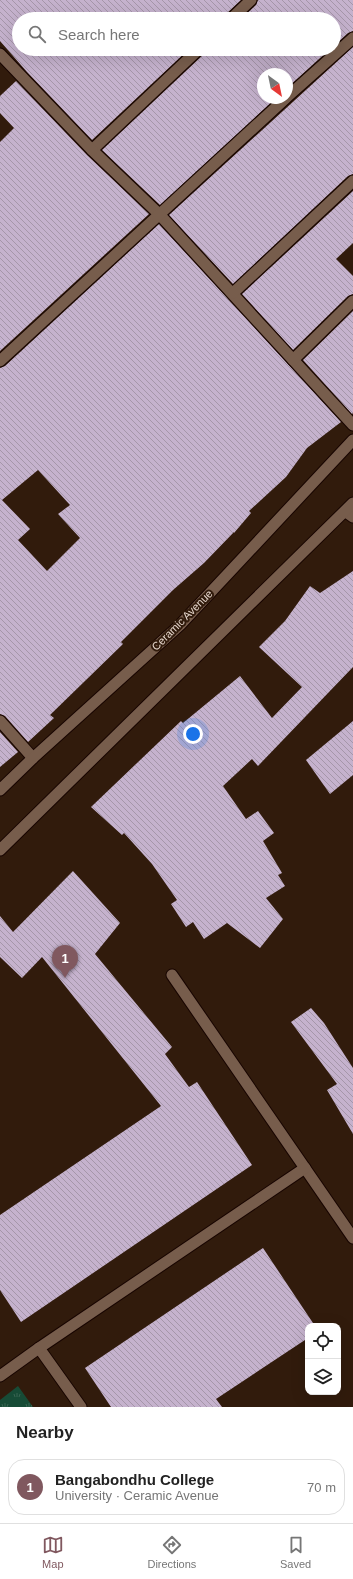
<!DOCTYPE html>
<html lang="en">
<head>
<meta charset="utf-8">
<style>
  :root { --surface:#fff; --page:#f6f6f6; --text:#222; --muted:#767676; --line:#e0e0e0; --accent:#80585f }
  body { margin:0; font-family:Helvetica,sans-serif; background:var(--page); color:var(--text) }
  .controls { position:absolute; right:12px; bottom:12px; display:grid; overflow:hidden; border-radius:8px; box-shadow:0 4px 16px #0002 }
  .controls button { width:36px; height:36px; display:grid; place-items:center; padding:0; border:0; border-bottom:1px solid var(--line); background:var(--surface); color:var(--text); font:20px sans-serif }
  .compass { position:absolute; left:257px; top:68px; width:36px; height:36px; border-radius:50%; background:var(--surface); box-shadow:0 4px 16px #0002; rotate:147deg }
  .you { position:absolute; left:193px; top:734px; width:14px; height:14px; margin:-10px; border:3px solid #fff; border-radius:50%; background:#1a73e8; box-shadow:0 0 0 6px #1a73e833 }
  .badge { display:grid; place-items:center; width:26px; height:26px; border-radius:50%; background:var(--accent); color:#fff; font-size:13px; font-weight:700 }
  .pin { position:absolute; translate:-50% -33px; filter:drop-shadow(0 1px 2px #0008) }
  .pin::after { content:''; position:absolute; top:21px; width:14px; height:12px; background:inherit; clip-path:polygon(0 0,100% 0,50% 100%) }
  .list { margin:0; padding:0; list-style:none }
  h2 { display:flex; justify-content:space-between; align-items:center; height:52px; margin:0; padding:0 16px; font-size:17px }
  h2 small { font-size:13px; font-weight:400; color:var(--muted) }
  .list li { display:grid; grid-template-columns:26px 1fr auto; gap:12px; align-items:center; box-sizing:border-box; height:56px; margin:0 8px 8px; padding:0 8px; border:1px solid var(--line); border-radius:16px }
  .list b { display:block; font-size:15px; white-space:nowrap }
  .list p { margin:0; font-size:13px; white-space:nowrap; color:var(--muted) }
  .list em { font-size:13px; font-style:normal; color:var(--muted) }
  .icon { flex:none; width:22px; height:22px; fill:none; stroke:currentColor; stroke-width:2; stroke-linecap:round; stroke-linejoin:round }
  .map { position:relative; flex:none; width:353px; height:1407px; overflow:hidden }
  .search { position:absolute; background:var(--surface); box-shadow:0 4px 16px #0002; left:12px; right:12px; top:12px; height:44px; display:flex; align-items:center; gap:10px; box-sizing:border-box; padding:0 14px; border-radius:22px; color:var(--muted); font-size:15px }
  .sheet { height:116px; background:var(--surface) }
  nav { display:flex; justify-content:space-around; align-items:center; box-sizing:border-box; height:56px; border-top:1px solid var(--line); background:var(--surface); font-size:11px; color:var(--muted) }
  nav a { display:grid; justify-items:center; gap:2px }
  nav .on { color:var(--accent) }
  .map>svg:first-child { display:block }
  .park { fill:url(#park-tufts) }
  .building { fill:url(#building-back-hatch); fill-rule:evenodd }
  .lines { fill:none; stroke-linecap:round; stroke-linejoin:round }
  .service-casing { stroke:#180500; stroke-width:13 }
  .minor-casing { stroke:#180500; stroke-width:13 }
  .secondary-casing { stroke:#180500; stroke-width:13 }
  .service { stroke:#775d4c; stroke-width:11 }
  .minor { stroke:#775d4c; stroke-width:11 }
  .secondary { stroke:#775d4c; stroke-width:11 }
  .labels { text-anchor:middle; dominant-baseline:central; stroke-width:4; stroke-linejoin:round; paint-order:stroke }
  .street-label { font-size:11px; fill:#e6d7cd; stroke:#311b0c }
</style>
</head>
<body>
<div class="map">
<svg width="353" height="1407" viewBox="0 0 353 1407">
  <defs>
    <pattern id="park-tufts" width="24" height="20" patternUnits="userSpaceOnUse"><rect width="24" height="20" fill="#174b36"/><path d="M3 7l-1-3M5 7V3M7 7l1-3M15 17l-1-3M17 17v-4M19 17l1-3" fill="none" stroke="#396452"/></pattern>
    <pattern id="building-back-hatch" width="6" height="6" patternUnits="userSpaceOnUse"><rect width="6" height="6" fill="#c5b2cd"/><path d="M-1 5l2 2M0 0l6 6M5-1l2 2" fill="none" stroke="#a596a9"/></pattern>
  </defs>
  <rect width="100%" height="100%" fill="#311b0c"/>
  <!-- park -->
  <path class="park" d="M18,1386L33,1407H0V1400Z"/>
  <!-- building -->
  <g class="building">
    <path d="M0,0H241L226,14L224,19H19V49H189L92,140L27,72L0,41Z"/>
    <path d="M258,0H353V31L348,33L334,46V19H241L256,5Z"/>
    <path d="M353,47V174L348,176L233,284L169,215Z"/>
    <path d="M206,49H330L287,88V74H263V98H276L160,205L102,150L204,54Z"/>
    <path d="M16,81L87,155L149,214L0,351V142L14,128L0,113V96Z"/>
    <path d="M353,191V243L336,259L353,276V294L348,296L293,350L242,294Z"/>
    <path d="M159,224L341,422L307,448L286,477L249,511L251,513L234,533V532L204,563L173,590L121,642L123,644L50,715L54,718L28,742L5,716L0,714V368L5,366ZM38,470L70,505L58,514L80,538L47,571L18,540L30,529L2,500Z"/>
    <path d="M353,311V413L352,414L303,360Z"/>
    <path d="M353,571V667L258,766L252,759L223,786L246,819L258,811L274,833L263,841L282,873L278,875L285,886L266,898L283,919L260,948L227,923L204,939L193,922L186,927L171,904L177,900L152,864L124,833L122,835L91,807L181,721L183,723L240,676L272,718L302,687L259,647L285,621L310,586L320,593Z"/>
    <path d="M353,721V775L330,794L306,760Z"/>
    <path d="M0,732L18,752L0,767Z"/>
    <path d="M73,871L120,923L95,954L172,1047L165,1054L189,1087L197,1082L252,1165L21,1322L0,1290V1215L161,1106L42,957L22,978L0,957V916L13,932Z"/>
    <path d="M311,1008L324,1023L353,1068V1134L327,1090L337,1084L291,1022Z"/>
    <path d="M263,1248L315,1326H308V1338L216,1399L222,1407H111L85,1368Z"/>
  </g>
  <g class="lines">
    <defs>
      <path id="service" d="M346,512L353,517"/>
      <g id="minor">
        <path d="M231,19L251,0"/>
        <path d="M199,49L92,150L159,214L353,425"/>
        <path d="M0,54L92,150"/>
        <path d="M287,97L353,38"/>
        <path d="M233,293L353,181"/>
        <path d="M293,360L353,301"/>
        <path d="M0,361L286,98"/>
        <path d="M0,721L33,758"/>
        <path d="M172,975L353,1238"/>
        <path d="M39,1348L81,1407"/>
        <path d="M0,1376L39,1348L305,1168"/>
      </g>
      <g id="secondary">
        <path d="M0,790L33,758L180,625L353,440"/>
        <path d="M0,850L353,503"/>
      </g>
    </defs>
    <!-- service casing -->
    <use href="#service" class="service-casing"/>
    <!-- minor casing -->
    <use href="#minor" class="minor-casing"/>
    <!-- secondary casing -->
    <use href="#secondary" class="secondary-casing"/>
    <!-- service -->
    <use href="#service" class="service"/>
    <!-- minor -->
    <use href="#minor" class="minor"/>
    <!-- secondary -->
    <use href="#secondary" class="secondary"/>
  </g>
  <g class="labels">
    <!-- street labels -->
    <g class="street-label">
      <text transform="translate(182 620) rotate(-45)">Ceramic Avenue</text>
    </g>
  </g>
</svg>
<div class="controls">
<button><svg class="icon" aria-label="locate" viewBox="0 0 24 24"><circle cx="12" cy="12" r="6"/><path d="M12 2v4M12 18v4M2 12h4M18 12h4"/></svg></button>
<button><svg class="icon" aria-label="layers" viewBox="0 0 24 24"><path d="M12 4l9 5-9 5-9-5zM3 14l9 5 9-5"/></svg></button>
</div>
<svg class="compass" viewBox="-18 -18 36 36"><path d="M0-13l5 13h-10z" fill="#e53935"/><path d="M0 13l5-13h-10z" fill="#767676"/></svg>
<div class="you"></div>
<div class="pin badge" style="left:65px;top:978px">1</div>
<div class="search"><svg class="icon" aria-label="search" viewBox="0 0 24 24"><circle cx="10" cy="10" r="6"/><path d="M15 15l6 6"/></svg>Search here</div>
</div>
<section class="sheet">
<h2>Nearby<small></small></h2>
<ul class="list">
<li><span class="badge">1</span><div><b>Bangabondhu College</b><p>University · Ceramic Avenue</p></div><em>70 m</em></li>
</ul>
</section>
<nav>
<a class="on"><svg class="icon" aria-label="map" viewBox="0 0 24 24"><path d="M3 6l6-2 6 2 6-2v14l-6 2-6-2-6 2zM9 4v14M15 6v14"/></svg>Map</a>
<a><svg class="icon" aria-label="directions" viewBox="0 0 24 24"><path d="M12 3l9 9-9 9-9-9zM9 14v-3h6M13 9l2 2-2 2"/></svg>Directions</a>
<a><svg class="icon" aria-label="saved" viewBox="0 0 24 24"><path d="M7 4h10v16l-5-4-5 4z"/></svg>Saved</a>
</nav>
</body>
</html>
